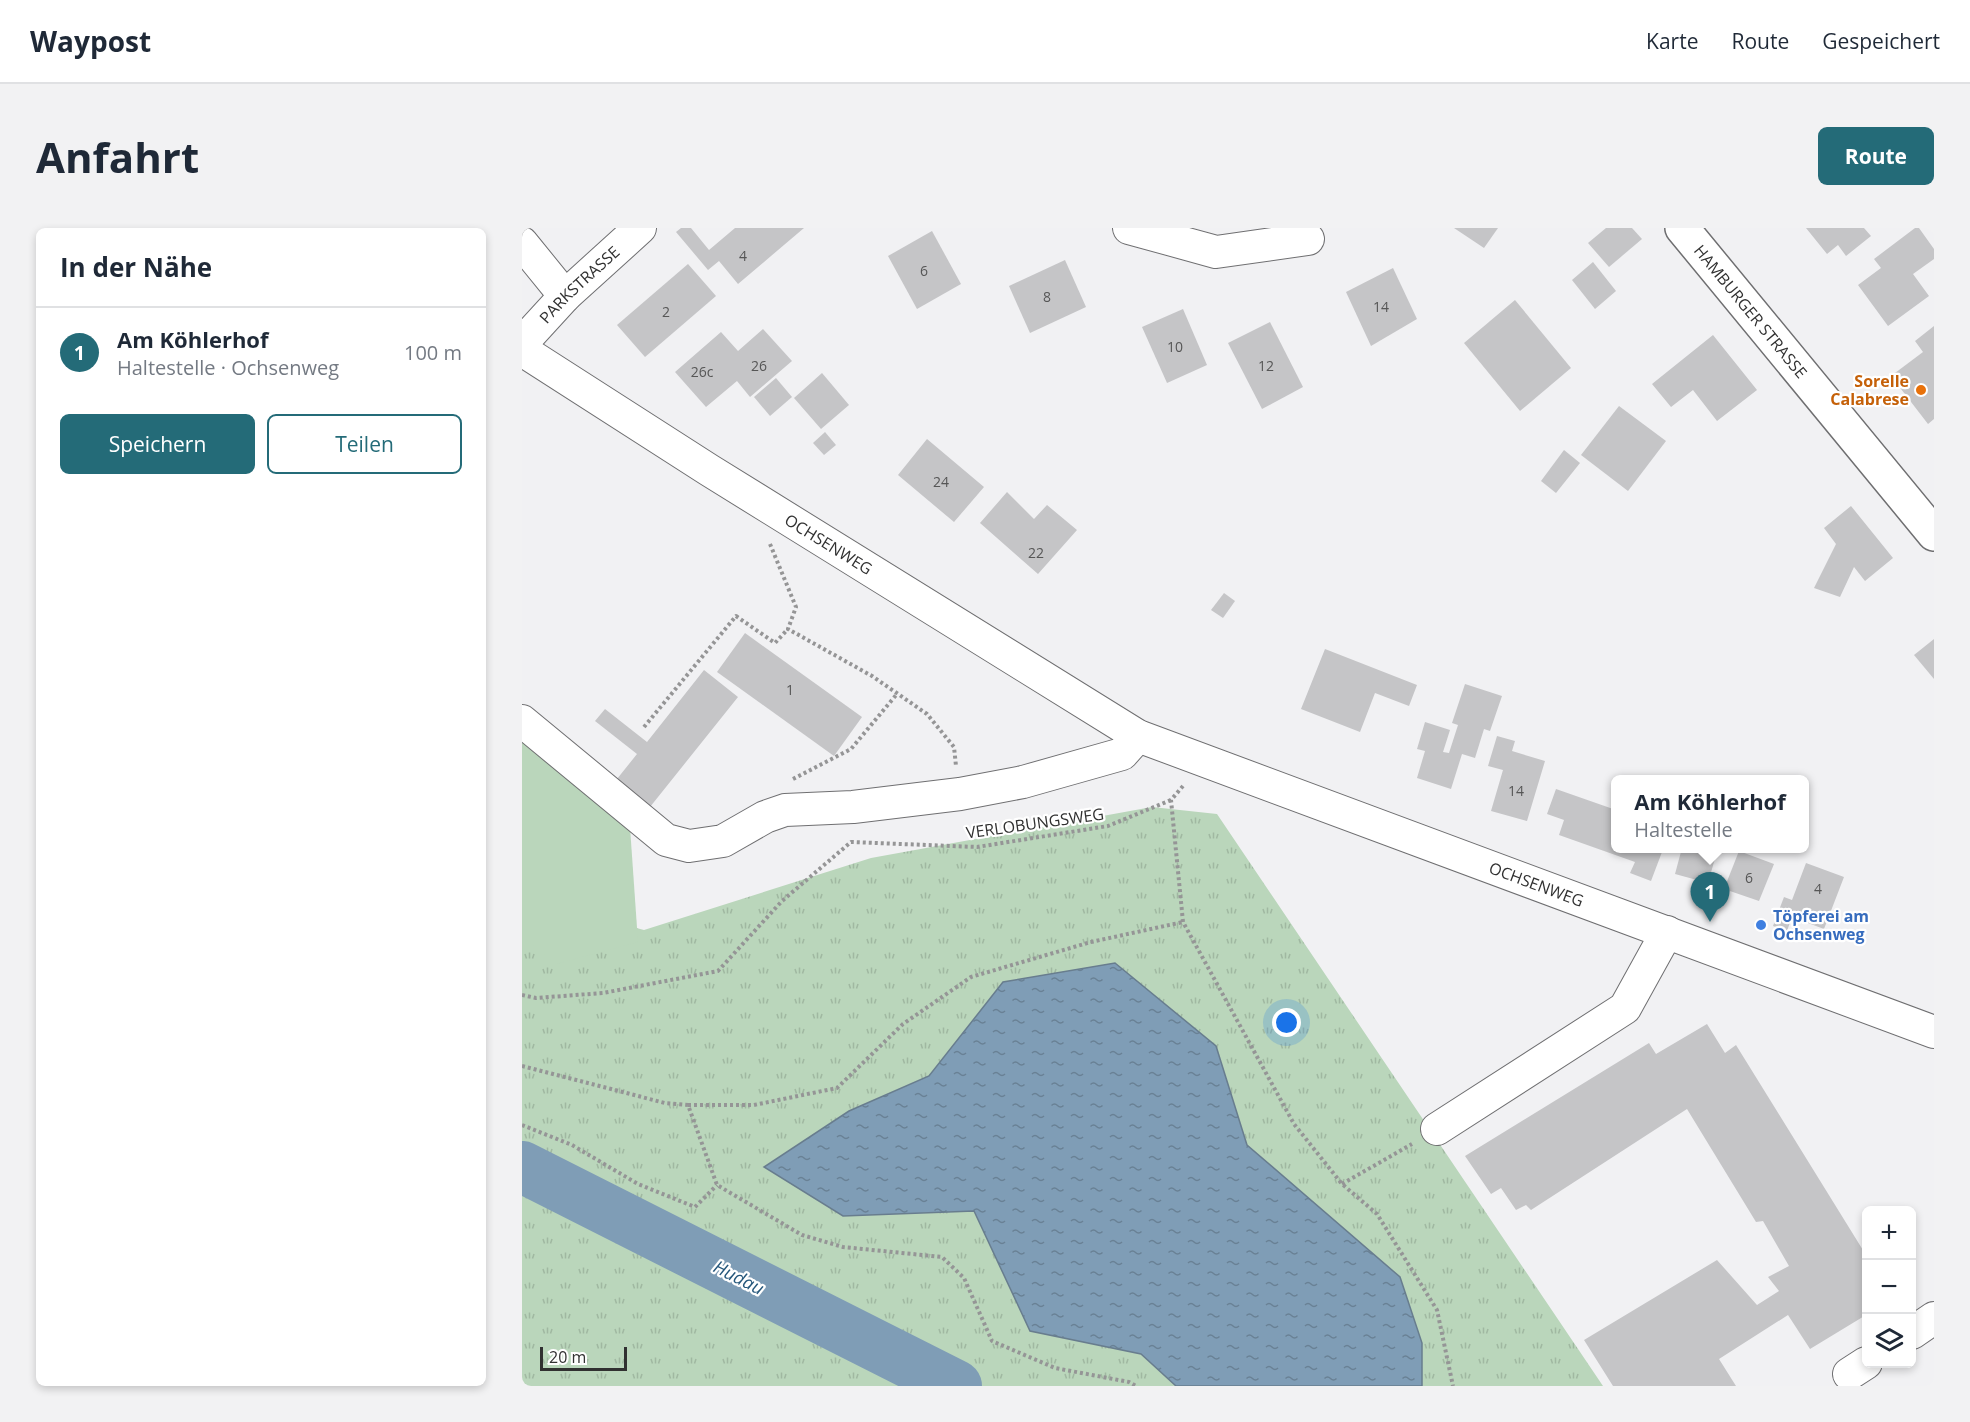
<!DOCTYPE html>
<html lang="de">
<head>
<meta charset="utf-8">
<style>
  :root { --surface:#fff; --page:#f2f2f3; --text:#1f2937; --muted:#747a83; --line:#e0e1e3; --accent:#246b78 }
  body { margin:0; font-family:"Open Sans",sans-serif; background:var(--page); color:var(--text) }
  .controls { position:absolute; right:18px; bottom:18px; display:grid; overflow:hidden; border-radius:9px; box-shadow:0 3px 9px #0003 }
  .controls button { width:54px; height:54px; display:grid; place-items:center; padding:0; border:0; border-bottom:2px solid var(--line); background:var(--surface); color:var(--text); font:30px sans-serif }
  .scale { position:absolute; left:18px; bottom:15px; width:87px; box-sizing:border-box; padding-left:6px; border:3px solid #313131; border-top:0; font-size:16px; line-height:21px; white-space:nowrap; color:#313131; -webkit-text-stroke:4px #fff; paint-order:stroke }
  .you { position:absolute; left:765px; top:795px; width:21px; height:21px; margin:-15px; border:4px solid #fff; border-radius:50%; background:#1a73e8; box-shadow:0 0 0 9px #1a73e833 }
  .badge { display:grid; place-items:center; width:39px; height:39px; border-radius:50%; background:var(--accent); color:#fff; font-size:20px; font-weight:700 }
  .pin { position:absolute; translate:-50% -50px; filter:drop-shadow(0 2px 3px #0008) }
  .pin::after { content:''; position:absolute; top:32px; width:21px; height:18px; background:inherit; clip-path:polygon(0 0,100% 0,50% 100%) }
  .popup { position:absolute; left:1089px; top:547px; width:198px; height:78px; box-sizing:border-box; display:grid; place-content:center; border-radius:9px; background:var(--surface); filter:drop-shadow(0 2px 4px #0005); font-size:20px; white-space:nowrap; color:var(--muted) }
  .popup b { font-size:22px; color:var(--text) }
  .popup::after { content:''; position:absolute; left:50%; top:100%; margin-left:-12px; border:12px solid transparent; border-top-color:var(--surface) }
  .list { margin:0; padding:0; list-style:none }
  h2 { display:flex; justify-content:space-between; align-items:center; height:78px; margin:0; padding:0 24px; font-size:26px }
  h2 small { font-size:20px; font-weight:400; color:var(--muted) }
  .list li { display:grid; grid-template-columns:39px 1fr auto; gap:18px; align-items:center; box-sizing:border-box; height:90px; padding:0 24px; border-top:2px solid var(--line) }
  .list b { display:block; font-size:22px; white-space:nowrap }
  .list p { margin:0; font-size:20px; white-space:nowrap; color:var(--muted) }
  .list em { font-size:20px; font-style:normal; color:var(--muted) }
  .actions { display:flex; gap:12px; padding:18px 24px }
  .actions a { flex:1; padding:14px 0; border:2px solid var(--accent); border-radius:9px; text-align:center; font-size:21px; color:var(--accent) }
  .actions .main { background:var(--accent); color:#fff }
  .icon { flex:none; width:33px; height:33px; fill:none; stroke:currentColor; stroke-width:2; stroke-linecap:round; stroke-linejoin:round }
  .map { position:relative; flex:none; width:1412px; height:1158px; overflow:hidden; border-radius:9px }
  header { display:flex; align-items:center; gap:36px; box-sizing:border-box; height:84px; padding:0 30px; background:var(--surface); border-bottom:2px solid var(--line) }
  header strong { font-size:28px }
  nav { display:flex; gap:33px; margin-inline-start:auto; font-size:21px }
  .intro { display:flex; align-items:center; justify-content:space-between; box-sizing:border-box; height:144px; padding:0 36px }
  h1 { margin:0; font-size:42px }
  .button { padding:15px 27px; border-radius:9px; background:var(--accent); color:#fff; font-size:21px; font-weight:700 }
  main { display:flex; gap:36px; padding:0 36px }
  aside { flex:1; background:var(--surface); border-radius:9px; box-shadow:0 3px 9px #0003 }
  .map>svg:first-child { display:block }
  .grass { fill:url(#grass-tufts) }
  .park { fill:#bad6bb }
  .water { fill:url(#water-ripples); stroke:#687d8e; stroke-width:1.5 }
  .lines { fill:none; stroke-linecap:round; stroke-linejoin:round }
  .river { stroke:#7f9db6; stroke-width:52 }
  .building { fill:#c5c5c7 }
  .minor-casing { stroke:#6f6f71; stroke-width:34 }
  .major-casing { stroke:#6f6f71; stroke-width:36 }
  .path { stroke:#959596; stroke-width:4; stroke-dasharray:3 3; stroke-linecap:butt }
  .minor { stroke:#fff; stroke-width:32 }
  .major { stroke:#fff; stroke-width:33 }
  .food-dot { fill:#e8710a; stroke:#fff; stroke-width:2 }
  .shop-dot { fill:#3f7fe0; stroke:#fff; stroke-width:2 }
  .labels { text-anchor:middle; dominant-baseline:central; stroke-width:4.5; stroke-linejoin:round; paint-order:stroke }
  .number-label { font-size:14px; fill:#565656 }
  .street-label { font-size:16px; fill:#313131; stroke:#fff }
  .food-label { font-size:16px; font-weight:bold; fill:#c56008; stroke:#fff; text-anchor:end }
  .shop-label { font-size:16px; font-weight:bold; fill:#366cbe; stroke:#fff; text-anchor:start }
  .water-label { font-size:18px; font-style:italic; fill:#25577b; stroke:#fff }
</style>
</head>
<body>
<header>
<strong>Waypost</strong>
<nav><a>Karte</a><a>Route</a><a>Gespeichert</a></nav>
</header>
<div class="intro"><h1>Anfahrt</h1><a class="button">Route</a></div>
<main>
<aside>
<h2>In der Nähe<small></small></h2>
<ul class="list">
<li><span class="badge">1</span><div><b>Am Köhlerhof</b><p>Haltestelle · Ochsenweg</p></div><em>100 m</em></li>
</ul>
<div class="actions"><a class="main">Speichern</a><a>Teilen</a></div>
</aside>
<div class="map">
<svg width="1412" height="1158" viewBox="0 0 1412 1158">
  <defs>
    <pattern id="grass-tufts" width="24" height="20" patternUnits="userSpaceOnUse" patternTransform="scale(1.5)"><rect width="24" height="20" fill="#bad6bb"/><path d="M3 7l-1-3M5 7V3M7 7l1-3M15 17l-1-3M17 17v-4M19 17l1-3" fill="none" stroke="#a0b8a1"/></pattern>
    <pattern id="water-ripples" width="26" height="14" patternUnits="userSpaceOnUse" patternTransform="scale(1.5)"><rect width="26" height="14" fill="#7f9db6"/><path d="M2 4q2-2 4 0t4 0M15 11q2-2 4 0t4 0" fill="none" stroke="#698195"/></pattern>
  </defs>
  <rect width="100%" height="100%" fill="#f1f1f3"/>
  <!-- grass -->
  <path class="grass" d="M630,579L695,586L1081,1158H900V1115L878,1049L725,917L694,819L481,754L407,848L327,883L321,988L452,983L508,1102L619,1126L654,1158H0V670L122,702L349,630Z"/>
  <!-- park -->
  <path class="park" d="M0,511L108,599L116,714L34,736L0,708Z"/>
  <!-- water -->
  <path class="water" d="M593,735L694,818L725,917L878,1049L900,1115V1158H654L619,1126L508,1103L452,983L321,988L242,939L327,883L407,848L481,754Z"/>
  <g class="lines">
    <!-- river -->
    <path class="river" d="M0,939L434,1158"/>
  </g>
  <!-- building -->
  <g class="building">
    <path d="M159,0H169L187,22L213,0H282L216,56L197,33L186,42L154,4Z"/>
    <path d="M932,0H976L962,20Z"/>
    <path d="M1084,0H1110L1120,11L1087,39L1066,15Z"/>
    <path d="M1284,0H1342L1349,8L1324,28L1316,17L1305,26Z"/>
    <path d="M1393,0H1397L1412,21V31L1391,46L1407,68L1366,98L1336,57L1359,40L1352,31Z"/>
    <path d="M410,3L439,56L395,81L366,28Z"/>
    <path d="M543,32L564,79L508,105L487,58Z"/>
    <path d="M1071,34L1094,63L1073,81L1050,52Z"/>
    <path d="M166,36L194,68L123,129L95,97Z"/>
    <path d="M871,40L895,91L849,118L824,64Z"/>
    <path d="M993,72L1049,140L998,183L942,115Z"/>
    <path d="M661,81L685,137L645,155L620,99Z"/>
    <path d="M748,94L781,159L740,181L706,115Z"/>
    <path d="M1412,98V191L1406,196L1369,148L1401,124L1393,113Z"/>
    <path d="M241,101L270,133L228,169L215,153L184,179L153,144L199,104L216,123Z"/>
    <path d="M1191,107L1235,162L1195,193L1171,162L1149,179L1130,156Z"/>
    <path d="M300,145L327,177L299,201L272,170Z"/>
    <path d="M254,150L270,169L248,188L232,169Z"/>
    <path d="M1097,178L1144,213L1106,263L1059,227Z"/>
    <path d="M303,204L314,217L302,227L291,215Z"/>
    <path d="M405,211L462,259L432,294L376,247Z"/>
    <path d="M1042,222L1058,235L1034,265L1019,253Z"/>
    <path d="M485,264L512,291L525,277L555,302L516,346L458,295Z"/>
    <path d="M1329,278L1371,330L1343,353L1332,339L1318,369L1292,360L1314,316L1302,300Z"/>
    <path d="M702,365L713,373L701,390L689,382Z"/>
    <path d="M223,405L340,489L312,528L195,444Z"/>
    <path d="M1412,411V451L1392,427Z"/>
    <path d="M803,421L895,457L887,478L853,465L838,504L779,481Z"/>
    <path d="M182,442L216,469L128,579L95,551L115,526L73,493L83,481L125,514Z"/>
    <path d="M943,456L980,468L968,503L962,501L953,530L940,526L929,561L895,550L903,523L895,521L903,494L928,502L921,524L927,525L936,497L930,495Z"/>
    <path d="M975,508L993,513L990,523L1023,533L1005,593L969,583L981,542L966,538Z"/>
    <path d="M1034,561L1094,582V620H1129L1140,624L1129,653L1108,645L1113,634L1037,607L1042,592L1025,586Z"/>
    <path d="M1160,620H1196L1186,655L1153,646Z"/>
    <path d="M1217,623L1252,636L1237,673L1202,661Z"/>
    <path d="M1284,635L1322,649L1302,701L1270,689L1265,703L1251,698L1262,669L1270,672Z"/>
    <path d="M1185,796L1203,825L1214,817L1344,1027V1087L1288,1121L1266,1087L1197,1131L1214,1158H1091L1062,1112L1195,1032L1235,1077L1257,1063L1246,1049L1267,1038L1241,993L1234,994L1165,881L1009,982L1004,977L994,982L979,960L969,966L943,928L1127,815L1134,826Z"/>
  </g>
  <g class="lines">
    <defs>
      <g id="minor">
        <path d="M607,0L694,24L786,11"/>
        <path d="M0,15L43,68"/>
        <path id="s1" d="M0,115L43,68L118,0"/>
        <path id="s2" d="M0,122L187,242L616,508L1412,804"/>
        <path d="M0,493L144,612L167,618L201,613L243,589L263,582L331,579L438,566L501,554L600,526L616,508"/>
        <path d="M915,901L1103,780L1145,704"/>
        <path d="M1390,1105L1412,1090"/>
        <path d="M1327,1146L1344,1135"/>
      </g>
      <g id="major">
        <path id="s3" d="M1160,0L1412,306"/>
      </g>
    </defs>
    <!-- minor casing -->
    <use href="#minor" class="minor-casing"/>
    <!-- major casing -->
    <use href="#major" class="major-casing"/>
    <!-- path -->
    <g class="path">
      <path d="M248,316L274,379L266,401L350,448L405,486L432,519L434,538"/>
      <path d="M122,499L214,388L253,415L266,401"/>
      <path d="M271,551L329,521L375,466"/>
      <path d="M661,558L649,572L661,694L772,896L820,956L855,986L915,1082L931,1158"/>
      <path d="M0,767L14,770L81,765L196,743L260,673L329,614L455,619L586,598L649,572"/>
      <path d="M0,838L143,875L166,877L195,957L280,1007L321,1019L420,1029L442,1050L470,1113L533,1140L607,1154L614,1158"/>
      <path d="M166,877H232L315,860L381,796L449,749L569,714L661,694"/>
      <path d="M0,897L50,917L116,956L173,979L195,957"/>
      <path d="M820,956L890,916"/>
    </g>
    <!-- minor -->
    <use href="#minor" class="minor"/>
    <!-- major -->
    <use href="#major" class="major"/>
  </g>
  <!-- markers -->
  <circle class="food-dot" cx="1399" cy="162" r="6"/>
  <circle class="shop-dot" cx="1239" cy="697" r="6"/>
  <g class="labels">
    <!-- number labels -->
    <g class="number-label">
      <text x="221" y="27">4</text>
      <text x="402" y="42">6</text>
      <text x="525" y="68">8</text>
      <text x="859" y="78">14</text>
      <text x="144" y="83">2</text>
      <text x="653" y="118">10</text>
      <text x="237" y="137">26</text>
      <text x="744" y="137">12</text>
      <text x="180" y="143">26c</text>
      <text x="419" y="253">24</text>
      <text x="514" y="324">22</text>
      <text x="268" y="461">1</text>
      <text x="994" y="562">14</text>
      <text x="1227" y="649">6</text>
      <text x="1296" y="660">4</text>
    </g>
    <!-- street labels -->
    <g class="street-label">
      <text stroke="none"><textPath href="#s1" startOffset="82">PARKSTRASSE</textPath></text>
      <text stroke="none"><textPath href="#s3" startOffset="108">HAMBURGER STRASSE</textPath></text>
      <text stroke="none"><textPath href="#s2" startOffset="363">OCHSENWEG</textPath></text>
      <text transform="translate(513 595) rotate(-8)">VERLOBUNGSWEG</text>
      <text stroke="none"><textPath href="#s2" startOffset="1152">OCHSENWEG</textPath></text>
    </g>
    <!-- food labels -->
    <g class="food-label">
      <text x="1387" y="153">Sorelle<tspan x="1387" dy="18">Calabrese</tspan></text>
    </g>
    <!-- shop labels -->
    <g class="shop-label">
      <text x="1251" y="688">Töpferei am<tspan x="1251" dy="18">Ochsenweg</tspan></text>
    </g>
    <!-- water labels -->
    <g class="water-label">
      <text transform="translate(217 1049) rotate(27)">Hudau</text>
    </g>
  </g>
</svg>
<div class="controls">
<button>+</button>
<button>−</button>
<button><svg class="icon" aria-label="layers" viewBox="0 0 24 24"><path d="M12 4l9 5-9 5-9-5zM3 14l9 5 9-5"/></svg></button>
</div>
<div class="scale">20 m</div>
<div class="you"></div>
<div class="pin badge" style="left:1188px;top:694px">1</div>
<div class="popup"><b>Am Köhlerhof</b>Haltestelle</div>
</div>
</main>
</body>
</html>
